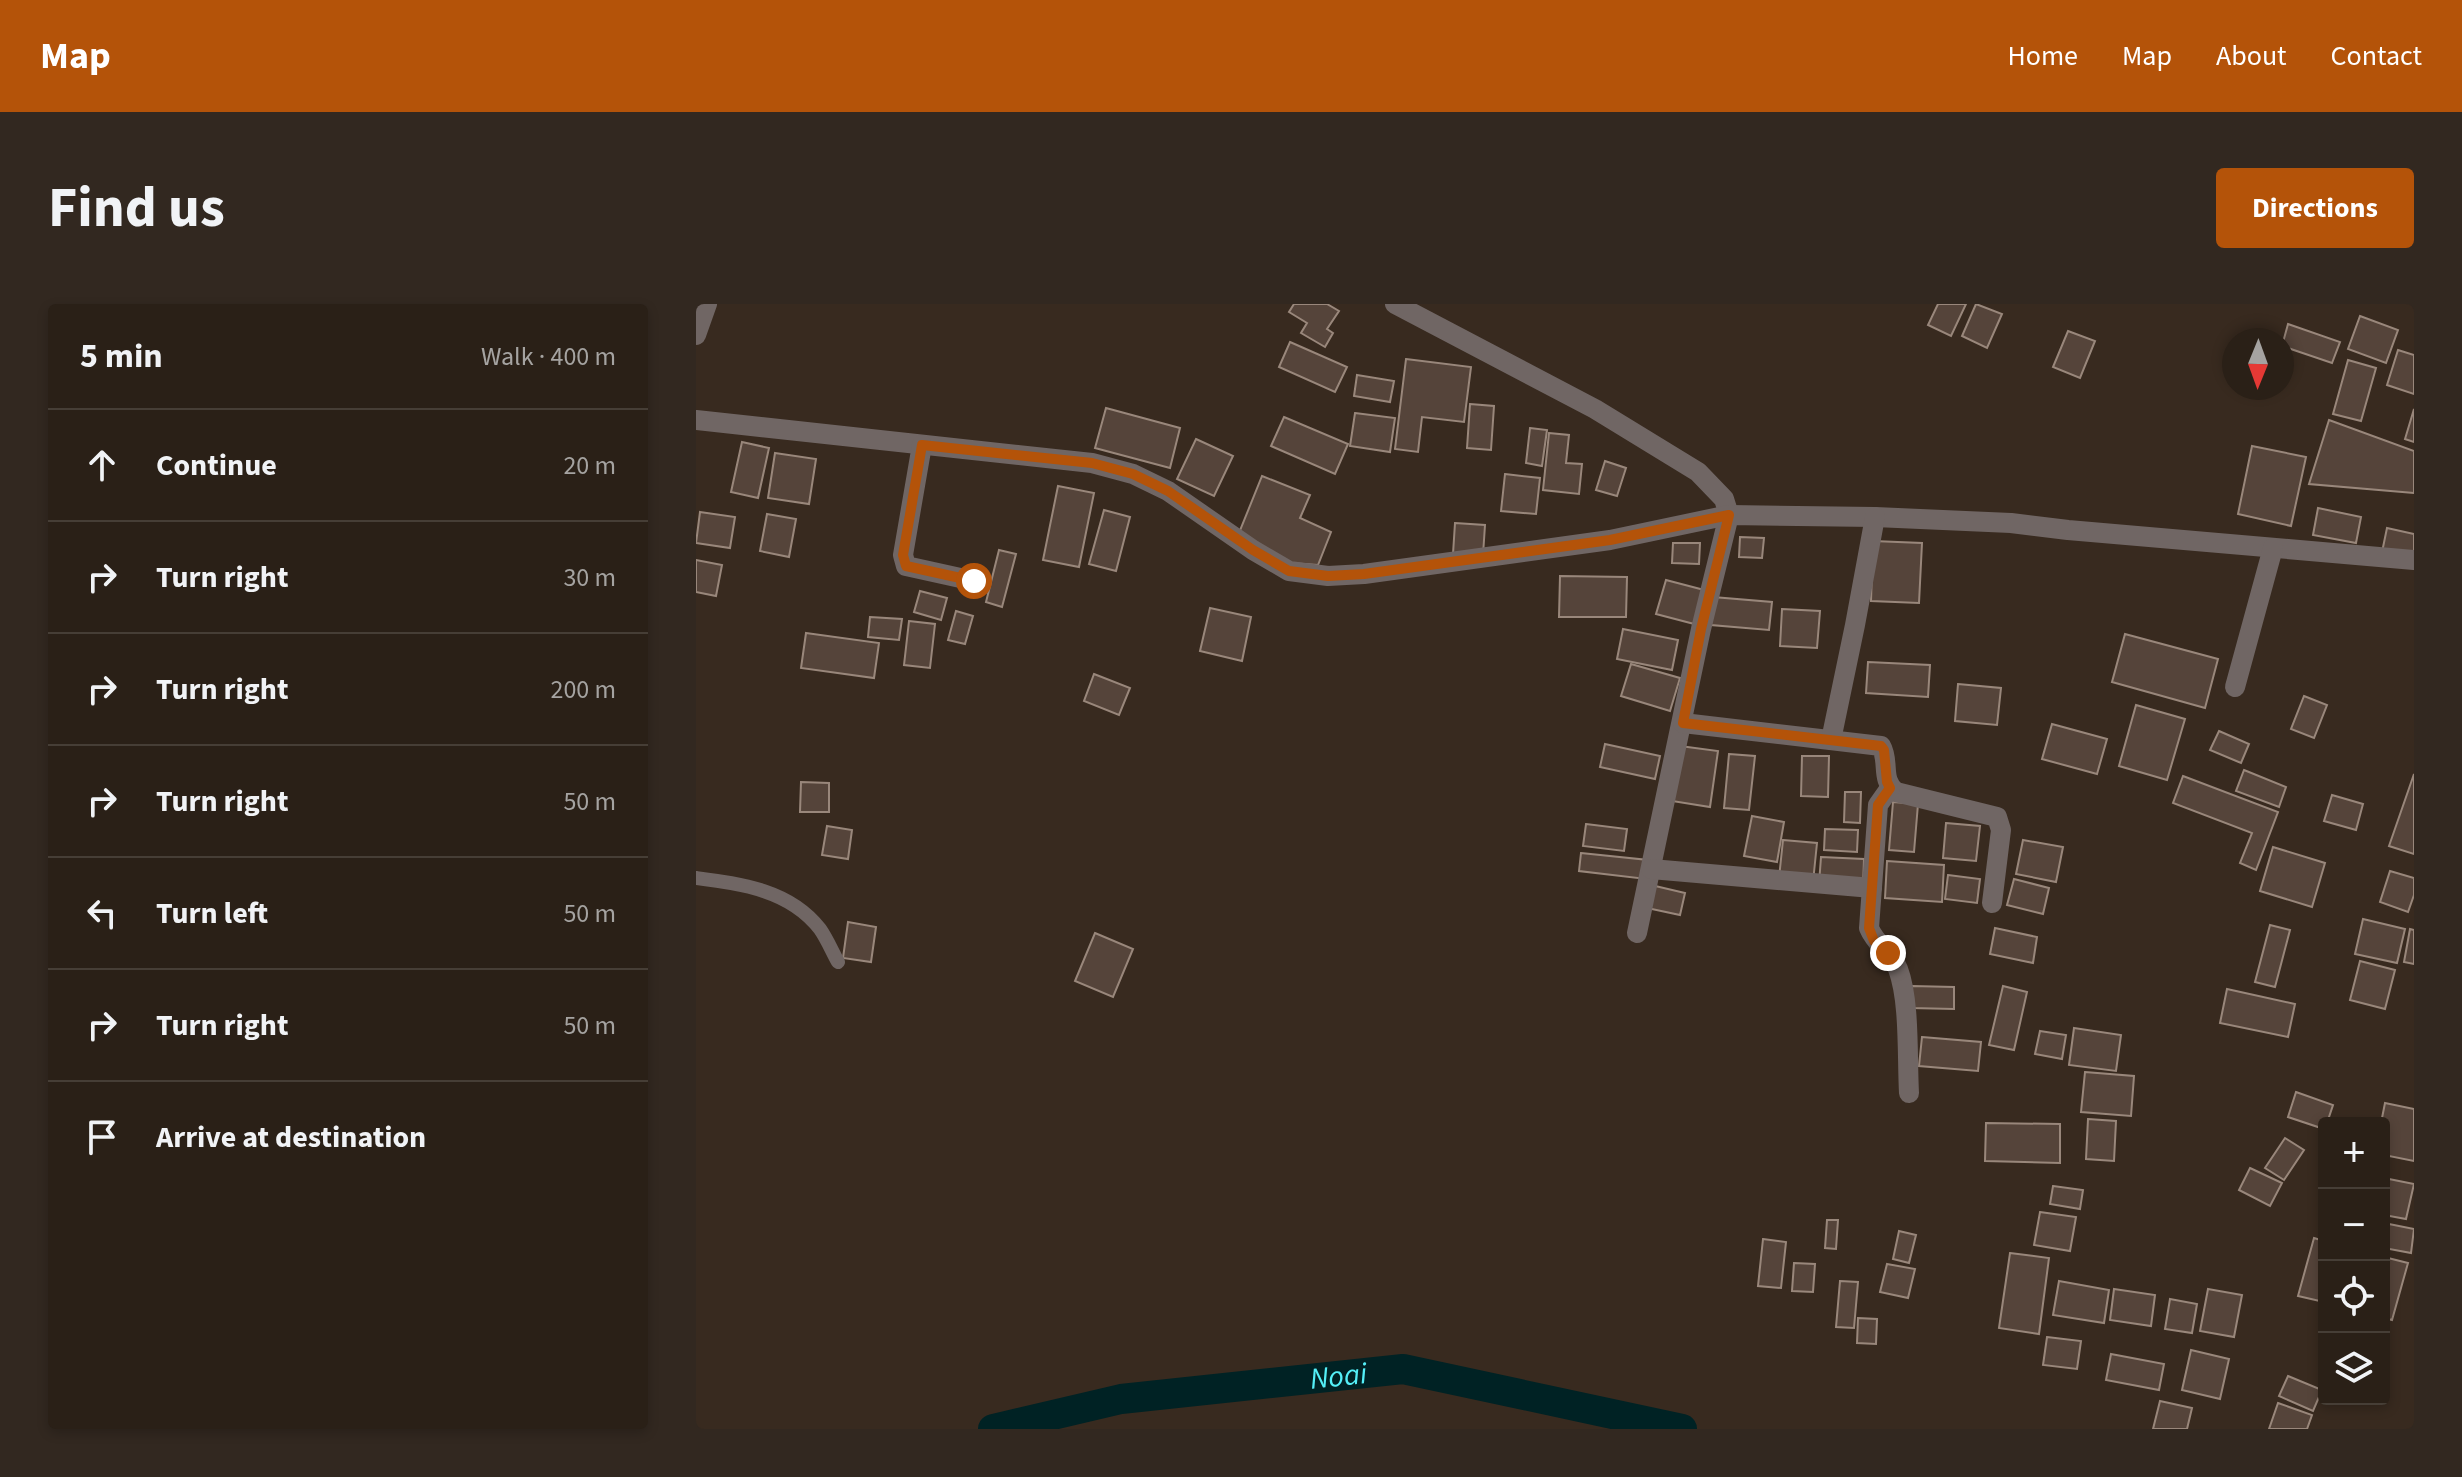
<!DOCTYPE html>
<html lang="en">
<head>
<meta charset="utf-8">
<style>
  :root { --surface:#2a2017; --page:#322820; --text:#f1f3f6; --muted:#a5a3a1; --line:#463e36; --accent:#b45309 }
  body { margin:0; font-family:"Source Sans 3",sans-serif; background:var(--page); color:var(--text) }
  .controls { position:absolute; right:24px; bottom:24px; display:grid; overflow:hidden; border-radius:8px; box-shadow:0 4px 12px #0003 }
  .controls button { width:72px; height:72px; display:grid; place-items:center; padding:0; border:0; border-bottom:2px solid var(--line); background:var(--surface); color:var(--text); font:40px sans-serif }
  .compass { position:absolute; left:1526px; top:24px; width:72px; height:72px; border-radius:50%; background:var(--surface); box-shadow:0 4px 12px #0003; rotate:181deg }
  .stop { position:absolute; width:24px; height:24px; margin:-18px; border:6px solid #b45309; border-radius:50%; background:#fff }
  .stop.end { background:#b45309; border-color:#fff; box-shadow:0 2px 8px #0008 }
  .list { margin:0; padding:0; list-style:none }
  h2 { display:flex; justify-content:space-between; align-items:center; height:104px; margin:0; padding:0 32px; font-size:34px }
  h2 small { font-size:26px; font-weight:400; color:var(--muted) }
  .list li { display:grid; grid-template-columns:52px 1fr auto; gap:24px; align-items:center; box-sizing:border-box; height:112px; padding:0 32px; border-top:2px solid var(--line) }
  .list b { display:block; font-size:30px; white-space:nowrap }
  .list em { font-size:26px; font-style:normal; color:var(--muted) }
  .icon { flex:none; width:44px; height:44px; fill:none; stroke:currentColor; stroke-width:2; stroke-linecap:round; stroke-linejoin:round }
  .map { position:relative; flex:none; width:1718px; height:1125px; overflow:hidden; border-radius:8px }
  header { display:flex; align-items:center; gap:48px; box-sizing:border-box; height:112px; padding:0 40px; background:var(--accent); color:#fff }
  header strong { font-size:38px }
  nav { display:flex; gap:44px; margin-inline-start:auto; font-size:28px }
  .intro { display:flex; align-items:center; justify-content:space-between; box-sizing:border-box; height:192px; padding:0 48px }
  h1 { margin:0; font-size:56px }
  .button { padding:20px 36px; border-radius:8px; background:var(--accent); color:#fff; font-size:28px; font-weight:700 }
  main { display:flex; gap:48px; padding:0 48px }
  aside { flex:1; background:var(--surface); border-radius:8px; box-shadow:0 4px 12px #0003 }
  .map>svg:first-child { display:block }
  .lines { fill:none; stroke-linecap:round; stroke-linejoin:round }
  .canal { stroke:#002224; stroke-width:30 }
  .building { fill:#55443a; stroke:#99877b; stroke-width:2 }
  .service { stroke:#706664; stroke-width:14 }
  .minor { stroke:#706664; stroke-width:20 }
  .route { stroke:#b45309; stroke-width:10 }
  .labels { text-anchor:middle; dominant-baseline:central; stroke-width:6; stroke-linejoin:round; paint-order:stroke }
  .water-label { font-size:30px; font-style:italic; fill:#54eff7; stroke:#2e2116 }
</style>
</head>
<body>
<header>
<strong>Map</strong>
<nav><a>Home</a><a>Map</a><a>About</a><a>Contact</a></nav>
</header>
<div class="intro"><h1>Find us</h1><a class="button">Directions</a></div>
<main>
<aside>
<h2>5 min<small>Walk · 400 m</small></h2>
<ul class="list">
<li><svg class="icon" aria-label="ahead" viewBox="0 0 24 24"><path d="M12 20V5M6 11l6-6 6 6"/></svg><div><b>Continue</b></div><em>20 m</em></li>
<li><svg class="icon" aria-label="right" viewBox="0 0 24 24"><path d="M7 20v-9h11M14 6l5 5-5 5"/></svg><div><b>Turn right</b></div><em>30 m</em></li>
<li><svg class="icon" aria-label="right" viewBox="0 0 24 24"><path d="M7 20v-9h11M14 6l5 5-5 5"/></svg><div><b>Turn right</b></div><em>200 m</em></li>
<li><svg class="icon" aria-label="right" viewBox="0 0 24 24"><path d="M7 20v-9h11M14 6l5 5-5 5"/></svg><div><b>Turn right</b></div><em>50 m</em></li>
<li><svg class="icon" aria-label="left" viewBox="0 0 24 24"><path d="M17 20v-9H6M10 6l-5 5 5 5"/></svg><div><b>Turn left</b></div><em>50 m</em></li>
<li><svg class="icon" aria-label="right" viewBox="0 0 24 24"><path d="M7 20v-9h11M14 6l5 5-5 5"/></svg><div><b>Turn right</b></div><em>50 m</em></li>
<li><svg class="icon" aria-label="arrive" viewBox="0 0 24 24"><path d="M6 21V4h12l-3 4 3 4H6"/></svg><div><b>Arrive at destination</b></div></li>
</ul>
</aside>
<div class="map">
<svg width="1718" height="1125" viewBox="0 0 1718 1125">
  <rect width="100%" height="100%" fill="#382a1f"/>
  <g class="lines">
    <!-- canal -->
    <path class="canal" id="s1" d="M297,1125L425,1095L707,1065L986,1125"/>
  </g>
  <!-- building -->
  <g class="building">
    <path d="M598,0H631L643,7L631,25L637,29L629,43L605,29L611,19L593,8Z"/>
    <path d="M1242,0H1270L1255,32L1232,21Z"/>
    <path d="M1280,0L1306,10L1291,44L1266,32Z"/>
    <path d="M1664,12L1702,26L1690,59L1652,45Z"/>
    <path d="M1592,20L1644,38L1636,59L1586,42Z"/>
    <path d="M1372,27L1399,37L1384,74L1357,63Z"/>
    <path d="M594,38L651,63L639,88L583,63Z"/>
    <path d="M1702,46L1718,51V90L1691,81Z"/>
    <path d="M710,55L775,63L768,118L726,113L722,148L699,145Z"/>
    <path d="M1652,56L1680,64L1665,117L1637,110Z"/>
    <path d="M661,71L698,77L694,98L658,92Z"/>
    <path d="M774,100L798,102L795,146L771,144Z"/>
    <path d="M410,104L484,124L474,164L399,144Z"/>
    <path d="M1718,105V138L1709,135Z"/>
    <path d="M659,109L699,114L694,148L654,142Z"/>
    <path d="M588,113L652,140L639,170L575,142Z"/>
    <path d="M1633,116L1718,147V189L1613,180Z"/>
    <path d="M834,124L851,126L846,162L830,159Z"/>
    <path d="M853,129L873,131L870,159L886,160L883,190L847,186Z"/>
    <path d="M500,135L537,152L518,192L481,175Z"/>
    <path d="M46,138L73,144L62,194L35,188Z"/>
    <path d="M1556,142L1610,153L1595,222L1542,210Z"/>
    <path d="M79,149L120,155L113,200L72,194Z"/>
    <path d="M909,157L930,164L921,192L900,186Z"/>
    <path d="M809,170L844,174L840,210L805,207Z"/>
    <path d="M566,172L614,191L604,214L635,228L622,261L580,258L543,229Z"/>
    <path d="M362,182L398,189L383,263L347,256Z"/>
    <path d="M1622,204L1665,213L1660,239L1617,231Z"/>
    <path d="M408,206L434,213L420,267L393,260Z"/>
    <path d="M4,208L39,213L34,244L0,239Z"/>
    <path d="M71,210L100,215L93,253L64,247Z"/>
    <path d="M759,219L789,221L787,251L757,250Z"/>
    <path d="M1691,224L1718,230V260L1685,253Z"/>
    <path d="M1044,233L1068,234L1066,254L1043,253Z"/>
    <path d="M1177,237L1226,239L1223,299L1175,297Z"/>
    <path d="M977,239H1004L1003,260L976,259Z"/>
    <path d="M303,246L320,250L306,303L290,298Z"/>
    <path d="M0,256L26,261L20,292L0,288Z"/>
    <path d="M864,272L931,273L930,313H863Z"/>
    <path d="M970,276L1012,287L1002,321L960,310Z"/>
    <path d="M224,287L251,294L245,316L218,308Z"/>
    <path d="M1017,293L1076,298L1073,326L1015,321Z"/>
    <path d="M514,304L555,313L546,357L504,347Z"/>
    <path d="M1086,305L1124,307L1121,344L1084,342Z"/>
    <path d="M260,307L277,312L269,340L252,336Z"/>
    <path d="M174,313L206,315L203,336L172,333Z"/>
    <path d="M213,317L239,320L234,364L208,361Z"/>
    <path d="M927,325L982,336L976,366L921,355Z"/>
    <path d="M110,329L183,339L178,374L105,364Z"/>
    <path d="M1429,330L1522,355L1509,404L1416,378Z"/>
    <path d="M1172,358L1234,361L1232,393L1170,389Z"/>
    <path d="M935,360L984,374L974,407L925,392Z"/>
    <path d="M398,370L434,384L423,411L388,397Z"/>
    <path d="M1262,380L1305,384L1301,421L1259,417Z"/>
    <path d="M1608,392L1631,401L1618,434L1595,425Z"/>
    <path d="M1440,401L1489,415L1471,476L1423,462Z"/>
    <path d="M1356,420L1411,435L1401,470L1346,455Z"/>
    <path d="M1523,427L1553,440L1545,459L1514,446Z"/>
    <path d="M909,440L964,452L959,475L904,463Z"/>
    <path d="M984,442L1022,447L1014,503L976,497Z"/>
    <path d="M1033,450L1059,452L1053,506L1028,504Z"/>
    <path d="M1106,452H1133L1132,493L1105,492Z"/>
    <path d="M1548,466L1590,483L1583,503L1540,487Z"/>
    <path d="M1718,470V550L1693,542Z"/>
    <path d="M1487,472L1582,508L1560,566L1544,559L1556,529L1477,499Z"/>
    <path d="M105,478L133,479V508H104Z"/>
    <path d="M1149,488H1165L1164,519L1148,518Z"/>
    <path d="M1636,491L1667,500L1660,526L1628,517Z"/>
    <path d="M1197,498L1222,500L1218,548L1193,546Z"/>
    <path d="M1056,512L1088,518L1081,558L1048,552Z"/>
    <path d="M1250,519L1284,522L1280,557L1247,554Z"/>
    <path d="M890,520L931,525L928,547L887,542Z"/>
    <path d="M131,522L156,526L152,555L126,551Z"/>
    <path d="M1129,525L1162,526L1161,548L1128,546Z"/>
    <path d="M1087,536L1121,539L1117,578L1083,574Z"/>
    <path d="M1327,536L1367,543L1360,578L1320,570Z"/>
    <path d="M1577,543L1629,559L1616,603L1564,587Z"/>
    <path d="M885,549L952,556L950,575L883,567Z"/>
    <path d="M1125,553L1168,555L1167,582L1123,580Z"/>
    <path d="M1191,557L1248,561L1246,598L1189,594Z"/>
    <path d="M1694,567L1718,574V591L1712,608L1684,598Z"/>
    <path d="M1252,571L1284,575L1281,599L1249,595Z"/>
    <path d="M1318,575L1353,584L1347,610L1311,601Z"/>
    <path d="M955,581L989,589L984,611L951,604Z"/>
    <path d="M1667,615L1709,625L1701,659L1659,650Z"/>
    <path d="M152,618L180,623L175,658L147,654Z"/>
    <path d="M1574,621L1594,626L1579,683L1559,678Z"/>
    <path d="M1299,624L1341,633L1337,659L1294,650Z"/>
    <path d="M1714,625L1718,626V660L1708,658Z"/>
    <path d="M399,629L437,645L417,693L379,677Z"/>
    <path d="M1664,657L1699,666L1689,705L1654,696Z"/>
    <path d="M1216,682L1258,683V705L1215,704Z"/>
    <path d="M1307,682L1331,688L1318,746L1293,741Z"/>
    <path d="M1531,685L1599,700L1592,733L1524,719Z"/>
    <path d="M1378,724L1425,731L1420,767L1373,761Z"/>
    <path d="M1344,727L1370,731L1366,755L1339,750Z"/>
    <path d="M1226,733L1285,738L1282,767L1223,762Z"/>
    <path d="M1389,768L1438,772L1435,812L1385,808Z"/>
    <path d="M1600,788L1637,801L1631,819H1628V825L1592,813Z"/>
    <path d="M1689,799L1718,805V857L1688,851V819H1685Z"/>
    <path d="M1392,815L1420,817L1418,857L1390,855Z"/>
    <path d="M1290,819L1364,820V859L1289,857Z"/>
    <path d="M1589,834L1608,846L1588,876L1569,864Z"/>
    <path d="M1554,864L1586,879L1574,902L1543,886Z"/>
    <path d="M1688,874L1718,880L1710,915L1688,911Z"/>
    <path d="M1357,882L1387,886L1384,905L1354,900Z"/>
    <path d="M1344,908L1380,913L1374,947L1338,941Z"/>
    <path d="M1131,916H1142L1140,945L1129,944Z"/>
    <path d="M1688,919L1718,925L1715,949L1688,944Z"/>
    <path d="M1203,927L1220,931L1213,959L1197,955Z"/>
    <path d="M1618,934L1628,937V998L1602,992Z"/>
    <path d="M1067,935L1090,938L1085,984L1062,982Z"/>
    <path d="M1314,949L1353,954L1343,1030L1303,1024Z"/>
    <path d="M1688,953L1712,959L1696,1016L1688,1014Z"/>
    <path d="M1098,959L1119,960L1117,988L1096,987Z"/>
    <path d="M1191,960L1219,965L1212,994L1184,988Z"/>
    <path d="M1144,977L1162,978L1158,1024L1140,1023Z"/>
    <path d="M1363,977L1413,986L1408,1019L1357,1011Z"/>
    <path d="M1418,985L1459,991L1455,1022L1414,1016Z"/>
    <path d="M1512,985L1546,991L1538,1033L1504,1027Z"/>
    <path d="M1474,995L1501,1000L1496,1029L1469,1025Z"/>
    <path d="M1162,1014L1181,1015L1180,1040L1161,1039Z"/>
    <path d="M1351,1033L1385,1037L1381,1065L1347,1061Z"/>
    <path d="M1495,1046L1533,1055L1524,1095L1486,1086Z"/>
    <path d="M1415,1050L1468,1060L1463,1086L1410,1076Z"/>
    <path d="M1592,1072L1626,1086L1617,1107L1583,1092Z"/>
    <path d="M1464,1097L1496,1104L1491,1125H1457Z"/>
    <path d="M1582,1099L1616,1111L1611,1125H1573Z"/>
  </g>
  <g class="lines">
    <!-- service -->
    <path class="service" d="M0,574C46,580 94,586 124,625C131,635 136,647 142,658"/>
    <!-- minor -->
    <g class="minor">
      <path d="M699,0L899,105L1002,168L1028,195L1033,211L1005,325L941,629"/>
      <path d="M0,31L11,0"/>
      <path d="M0,116L396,159L437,170L472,187L557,246L593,267L632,272L668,270L914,236L1033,211L1179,213L1315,219L1372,226L1718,256"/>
      <path d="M226,141L207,251L210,262L278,277"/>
      <path d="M1539,383L1577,244"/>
      <path d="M987,419L1185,442C1194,457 1184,476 1200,488L1301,513L1305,526L1296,599"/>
      <path d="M1135,436L1159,321L1179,213"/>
      <path d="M1194,484L1182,501L1173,624C1180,641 1195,648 1202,665C1214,697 1211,753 1213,789"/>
      <path d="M955,565L1176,584"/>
    </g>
  </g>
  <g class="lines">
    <!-- route -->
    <path class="route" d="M278,277L210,262L207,251L226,141L396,159L437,170L472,187L557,246L593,267L632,272L668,270L914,236L1033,211L1005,325L987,419L1185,442L1188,446L1191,478L1194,484L1182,501L1173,624L1178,637L1192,649"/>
  </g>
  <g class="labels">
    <!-- water labels -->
    <g class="water-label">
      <text stroke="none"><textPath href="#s1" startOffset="350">Noai</textPath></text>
    </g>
  </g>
</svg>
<div class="controls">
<button>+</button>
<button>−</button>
<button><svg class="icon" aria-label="locate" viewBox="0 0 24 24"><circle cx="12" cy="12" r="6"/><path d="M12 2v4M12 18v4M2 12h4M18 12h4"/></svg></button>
<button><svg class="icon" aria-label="layers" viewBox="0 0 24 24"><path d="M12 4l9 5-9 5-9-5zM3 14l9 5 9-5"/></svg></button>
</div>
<svg class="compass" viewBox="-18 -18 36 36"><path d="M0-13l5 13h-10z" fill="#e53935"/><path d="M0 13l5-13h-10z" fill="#a5a3a1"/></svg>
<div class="stop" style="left:278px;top:277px"></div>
<div class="stop end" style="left:1192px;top:649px"></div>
</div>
</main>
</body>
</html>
